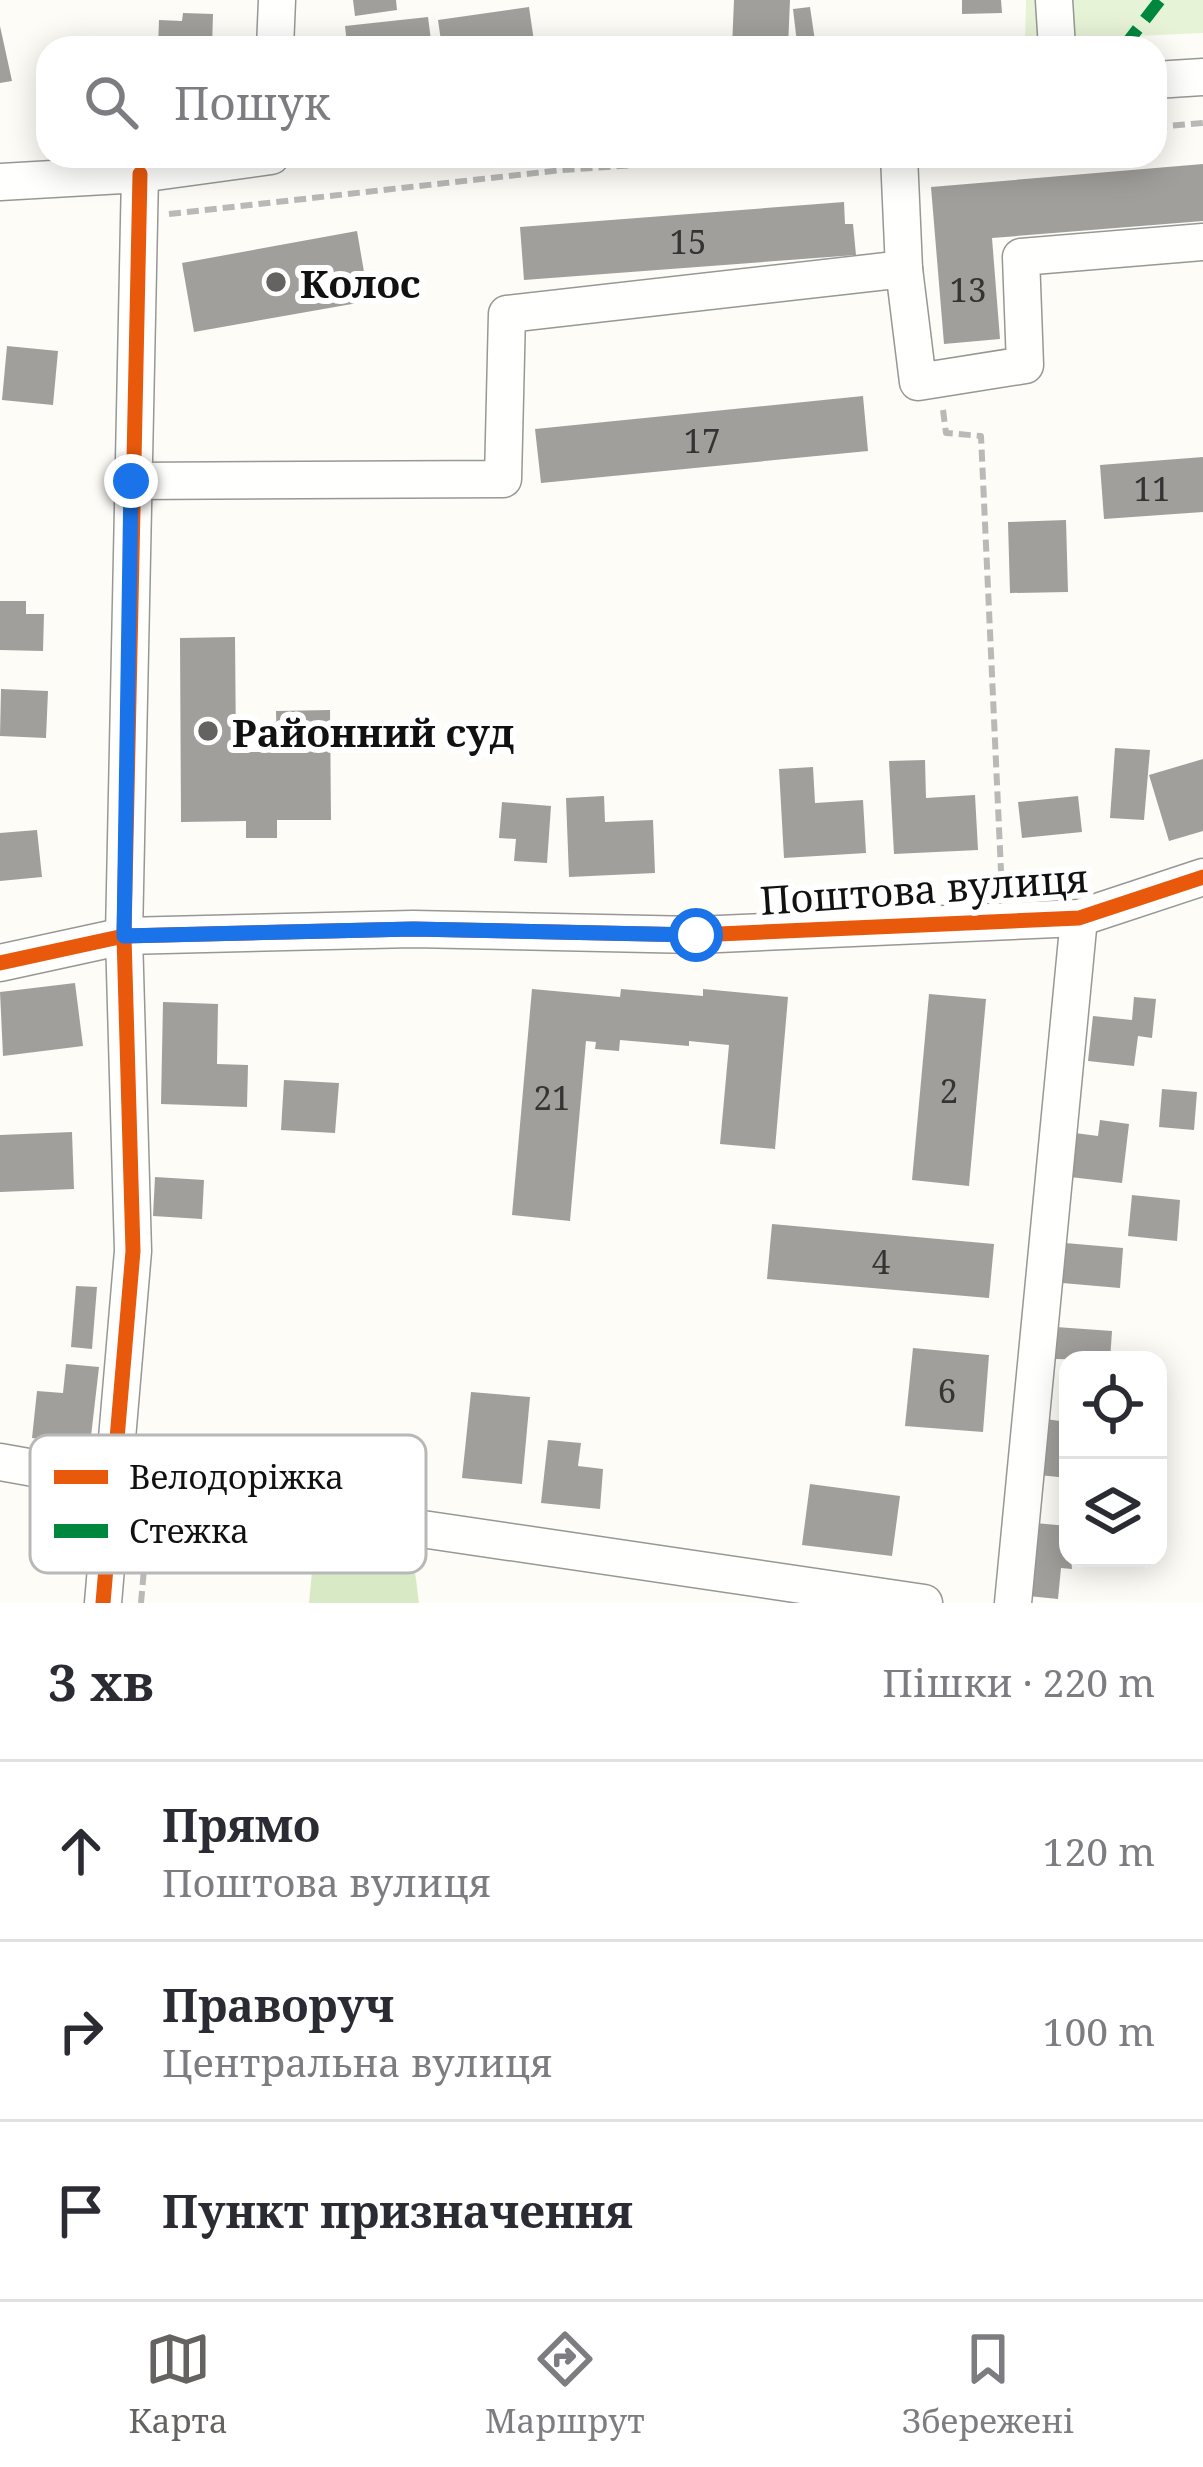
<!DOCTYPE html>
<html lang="uk">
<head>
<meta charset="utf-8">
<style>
  :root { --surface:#fff; --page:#f7f7f7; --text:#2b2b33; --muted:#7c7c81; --line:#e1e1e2; --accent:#646362 }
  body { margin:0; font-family:"Noto Serif",serif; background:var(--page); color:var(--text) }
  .controls { position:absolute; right:36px; bottom:36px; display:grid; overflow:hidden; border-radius:24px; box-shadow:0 6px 30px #0003 }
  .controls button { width:108px; height:108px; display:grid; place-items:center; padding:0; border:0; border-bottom:3px solid var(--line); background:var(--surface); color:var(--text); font:60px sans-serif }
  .stop { position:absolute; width:36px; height:36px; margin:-27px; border:9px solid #1a73e8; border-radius:50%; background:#fff }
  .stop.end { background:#1a73e8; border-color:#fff; box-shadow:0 3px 12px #0008 }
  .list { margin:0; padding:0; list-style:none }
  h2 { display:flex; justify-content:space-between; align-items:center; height:156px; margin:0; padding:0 48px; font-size:51px }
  h2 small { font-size:39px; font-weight:400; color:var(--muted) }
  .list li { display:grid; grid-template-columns:78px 1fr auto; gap:36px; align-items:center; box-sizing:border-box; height:180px; padding:0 48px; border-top:3px solid var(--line) }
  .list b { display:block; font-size:45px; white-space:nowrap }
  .list p { margin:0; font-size:39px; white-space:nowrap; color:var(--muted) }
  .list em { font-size:39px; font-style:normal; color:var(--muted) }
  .icon { flex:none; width:66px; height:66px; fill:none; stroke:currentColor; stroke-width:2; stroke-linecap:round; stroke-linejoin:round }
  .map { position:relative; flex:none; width:1203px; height:1603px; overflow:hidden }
  .search { position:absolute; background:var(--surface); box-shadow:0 6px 30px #0003; left:36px; right:36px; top:36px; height:132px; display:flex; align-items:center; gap:30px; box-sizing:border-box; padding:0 42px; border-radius:36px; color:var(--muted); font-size:45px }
  .sheet { height:696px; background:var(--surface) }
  nav { display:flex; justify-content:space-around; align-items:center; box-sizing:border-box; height:168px; border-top:3px solid var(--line); background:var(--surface); font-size:33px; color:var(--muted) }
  nav a { display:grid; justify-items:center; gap:6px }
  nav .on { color:var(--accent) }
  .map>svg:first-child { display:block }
  .green { fill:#e7f3d7 }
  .forest { fill:#d8eac5 }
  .building { fill:#a19f9c }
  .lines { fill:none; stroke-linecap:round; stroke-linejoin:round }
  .minor-casing { stroke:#979795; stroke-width:39 }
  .path { stroke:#b9b9b8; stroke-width:6; stroke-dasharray:12 6; stroke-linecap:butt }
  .minor { stroke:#fffffe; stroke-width:36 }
  .quiet { stroke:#00873e; stroke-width:12; stroke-dasharray:24 12; stroke-linecap:butt }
  .cycleway-casing { stroke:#fff; stroke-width:22 }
  .cycleway { stroke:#e8590c; stroke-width:15 }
  .route { stroke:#1a73e8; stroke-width:15 }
  .poi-dot { fill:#646362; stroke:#fff; stroke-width:4.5 }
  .labels { text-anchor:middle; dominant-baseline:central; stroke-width:12; stroke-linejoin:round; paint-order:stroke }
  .number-label { font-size:33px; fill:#353434 }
  .poi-label { font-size:39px; font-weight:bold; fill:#111; stroke:#fff; text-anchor:start }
  .street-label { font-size:39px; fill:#111; stroke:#fff }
  .key { fill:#fff; stroke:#b8b8b8; stroke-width:3 }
  .key-label { font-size:33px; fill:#111 }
</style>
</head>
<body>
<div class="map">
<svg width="1203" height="1603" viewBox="0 0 1203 1603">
  <rect width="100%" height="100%" fill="#fdfcf7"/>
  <!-- green -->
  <path class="green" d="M1026,0H1203V33L1025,41Z"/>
  <!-- forest -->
  <path class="forest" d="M313,1561L415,1572L419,1603H309Z"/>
  <!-- building -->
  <g class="building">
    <path d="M353,0H396L397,10L355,16Z"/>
    <path d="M734,0H790L788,48H732Z"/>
    <path d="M962,0H1001L1002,13L962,14Z"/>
    <path d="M529,7L535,48H442L438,20Z"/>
    <path d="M810,7L815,41L797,43L793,9Z"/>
    <path d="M183,13L213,14L212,48H158L159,20L182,21Z"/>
    <path d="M428,17L432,48H367L366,41L347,44L345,26Z"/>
    <path d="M0,26L12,81L0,83Z"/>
    <path d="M1203,164V221L992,238L1000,339L944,344L931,187Z"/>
    <path d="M844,202L845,224H853L856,255L524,280L520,227Z"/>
    <path d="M357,231L369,301L194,332L182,263Z"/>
    <path d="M7,346L58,351L53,405L2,400Z"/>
    <path d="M863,396L868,451L541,483L535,429Z"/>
    <path d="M1203,457V512L1104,519L1100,465Z"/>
    <path d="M1066,520L1068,592L1010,593L1008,522Z"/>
    <path d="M0,601H26V614H44L43,651L0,650Z"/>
    <path d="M235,637L236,752H277L276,711L330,710L331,820H277V838H246V821L181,822L180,638Z"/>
    <path d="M1,689L48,691L46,738L0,736Z"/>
    <path d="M1115,748L1150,750L1144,820L1110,818Z"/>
    <path d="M1203,759V831L1169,841L1149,775Z"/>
    <path d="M925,760L926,798L975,795L978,850L894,854L889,761Z"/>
    <path d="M813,767L815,803L863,800L866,853L784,858L779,769Z"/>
    <path d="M604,796L605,822L653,820L655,873L569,877L566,798Z"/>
    <path d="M1078,796L1082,832L1022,838L1018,802Z"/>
    <path d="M502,802L551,806L547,863L514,861L516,839L499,838Z"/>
    <path d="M37,830L42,877L0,881V833Z"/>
    <path d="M75,983L83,1046L3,1056L0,992Z"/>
    <path d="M532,989L620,997L621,989L703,996V989L788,997L775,1149L720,1144L729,1045L689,1041V1046L620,1040L619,1051L595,1049L596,1042L586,1041L570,1221L512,1215Z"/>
    <path d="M929,994L986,999L969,1186L912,1180Z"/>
    <path d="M1134,997L1156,999L1152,1038L1138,1036L1134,1066L1088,1061L1093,1016L1132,1020Z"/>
    <path d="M163,1002L218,1004L217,1064L248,1065L247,1107L161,1104Z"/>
    <path d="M284,1080L339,1083L335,1133L281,1130Z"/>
    <path d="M1162,1089L1197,1092L1194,1130L1159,1127Z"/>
    <path d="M1100,1120L1129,1124L1122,1183L1070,1177L1075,1133L1098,1136Z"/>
    <path d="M72,1132L74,1189L0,1192V1135Z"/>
    <path d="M155,1177L204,1180L202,1219L153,1216Z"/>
    <path d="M1132,1195L1180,1200L1177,1241L1128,1236Z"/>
    <path d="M772,1224L994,1244L989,1298L767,1279Z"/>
    <path d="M1065,1243L1123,1248L1120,1288L1062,1283Z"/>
    <path d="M76,1286L97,1287L92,1349L71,1347Z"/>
    <path d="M1056,1327L1112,1331L1110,1360L1054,1359Z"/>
    <path d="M913,1348L989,1355L983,1432L905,1426Z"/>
    <path d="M66,1364L99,1367L90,1445L32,1438L37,1391L63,1393Z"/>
    <path d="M471,1392L530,1397L522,1484L462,1478Z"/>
    <path d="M1045,1419L1068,1422V1478L1039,1475Z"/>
    <path d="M548,1440L581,1443L578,1466L603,1469L600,1509L541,1503Z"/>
    <path d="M810,1484L900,1496L892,1556L802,1545Z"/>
    <path d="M1035,1523L1068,1526L1072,1569L1061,1568L1058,1599L1028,1596Z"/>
  </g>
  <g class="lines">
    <defs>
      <g id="minor">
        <path d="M1054,0L1057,48"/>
        <path d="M275,48L277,0"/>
        <path d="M1155,80L1203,77"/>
        <path d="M899,156L904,269L918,382L1025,365L1021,257L1203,242"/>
        <path d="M0,182L140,174L271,156"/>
        <path d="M131,481L503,479L507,314L904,269"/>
        <path d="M0,963L124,936L413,929L696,935L1079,918L1203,877"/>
        <path d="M0,1462L151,1489L924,1603"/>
        <path d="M103,1603L133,1251L124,936L140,174"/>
        <path d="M1013,1603L1079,918"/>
      </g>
    </defs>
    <!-- minor casing -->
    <use href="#minor" class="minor-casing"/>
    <!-- path -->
    <g class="path">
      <path d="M1155,127L1203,123"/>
      <path d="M169,214L562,170L770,156"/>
      <path d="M943,410L946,433L981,436L1002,893"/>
      <path d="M141,1603L148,1523"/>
    </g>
    <!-- minor -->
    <use href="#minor" class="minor"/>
    <!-- quiet -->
    <path class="quiet" d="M1123,48L1160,0"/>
    <defs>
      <g id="cycleway">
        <path d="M0,963L124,936L413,929L696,935L1079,918L1203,877"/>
        <path d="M103,1603L133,1251L124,936L140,174"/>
      </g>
    </defs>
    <!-- cycleway casing -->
    <use href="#cycleway" class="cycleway-casing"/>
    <!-- cycleway -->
    <use href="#cycleway" class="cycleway"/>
  </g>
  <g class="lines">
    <!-- route -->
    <path class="route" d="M131,481L124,936L413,929L696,935"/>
  </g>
  <!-- markers -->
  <g class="poi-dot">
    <circle cx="276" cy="282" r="12"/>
    <circle cx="208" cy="731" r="12"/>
  </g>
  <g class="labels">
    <!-- number labels -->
    <g class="number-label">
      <text x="688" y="241">15</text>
      <text x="968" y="289">13</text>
      <text x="702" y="440">17</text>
      <text x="1152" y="488">11</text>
      <text x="949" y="1090">2</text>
      <text x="552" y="1097">21</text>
      <text x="881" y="1261">4</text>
      <text x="947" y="1390">6</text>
    </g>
    <!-- poi labels -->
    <g class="poi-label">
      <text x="300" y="282">Колос</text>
      <text x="232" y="731">Районний суд</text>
    </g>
    <!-- street labels -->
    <g class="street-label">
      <text transform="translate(924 888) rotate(-4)">Поштова вулиця</text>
    </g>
  </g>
  <!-- legend -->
  <rect x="30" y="1435" width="396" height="138" rx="18" class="key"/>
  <rect x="54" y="1470" width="54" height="14" fill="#e8590c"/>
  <rect x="54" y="1524" width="54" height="14" fill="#00873e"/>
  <g class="key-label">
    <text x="129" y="1489">Велодоріжка</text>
    <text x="129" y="1543">Стежка</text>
  </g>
</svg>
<div class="controls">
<button><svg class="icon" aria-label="locate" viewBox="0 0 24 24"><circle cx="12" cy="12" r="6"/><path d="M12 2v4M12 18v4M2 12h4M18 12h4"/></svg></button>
<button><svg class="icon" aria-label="layers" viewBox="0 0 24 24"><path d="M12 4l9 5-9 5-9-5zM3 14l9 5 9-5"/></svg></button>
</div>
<div class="stop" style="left:696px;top:935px"></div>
<div class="stop end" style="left:131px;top:481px"></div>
<div class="search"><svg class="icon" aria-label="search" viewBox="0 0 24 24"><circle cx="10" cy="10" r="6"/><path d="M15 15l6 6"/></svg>Пошук</div>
</div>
<section class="sheet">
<h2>3 хв<small>Пішки · 220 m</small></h2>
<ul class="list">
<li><svg class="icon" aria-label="ahead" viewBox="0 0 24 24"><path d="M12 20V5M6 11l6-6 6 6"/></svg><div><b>Прямо</b><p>Поштова вулиця</p></div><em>120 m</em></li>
<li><svg class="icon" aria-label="right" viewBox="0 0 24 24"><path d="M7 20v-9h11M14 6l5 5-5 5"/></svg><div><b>Праворуч</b><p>Центральна вулиця</p></div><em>100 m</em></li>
<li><svg class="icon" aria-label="arrive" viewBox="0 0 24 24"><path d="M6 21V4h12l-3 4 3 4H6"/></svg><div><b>Пункт призначення</b></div></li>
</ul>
</section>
<nav>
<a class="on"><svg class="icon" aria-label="map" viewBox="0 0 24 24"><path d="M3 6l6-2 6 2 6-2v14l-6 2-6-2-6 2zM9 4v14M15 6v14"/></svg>Карта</a>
<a><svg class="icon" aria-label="directions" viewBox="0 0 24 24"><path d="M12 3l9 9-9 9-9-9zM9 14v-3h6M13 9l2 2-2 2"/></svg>Маршрут</a>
<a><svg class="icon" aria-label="saved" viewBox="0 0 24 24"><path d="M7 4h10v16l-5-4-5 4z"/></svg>Збережені</a>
</nav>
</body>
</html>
